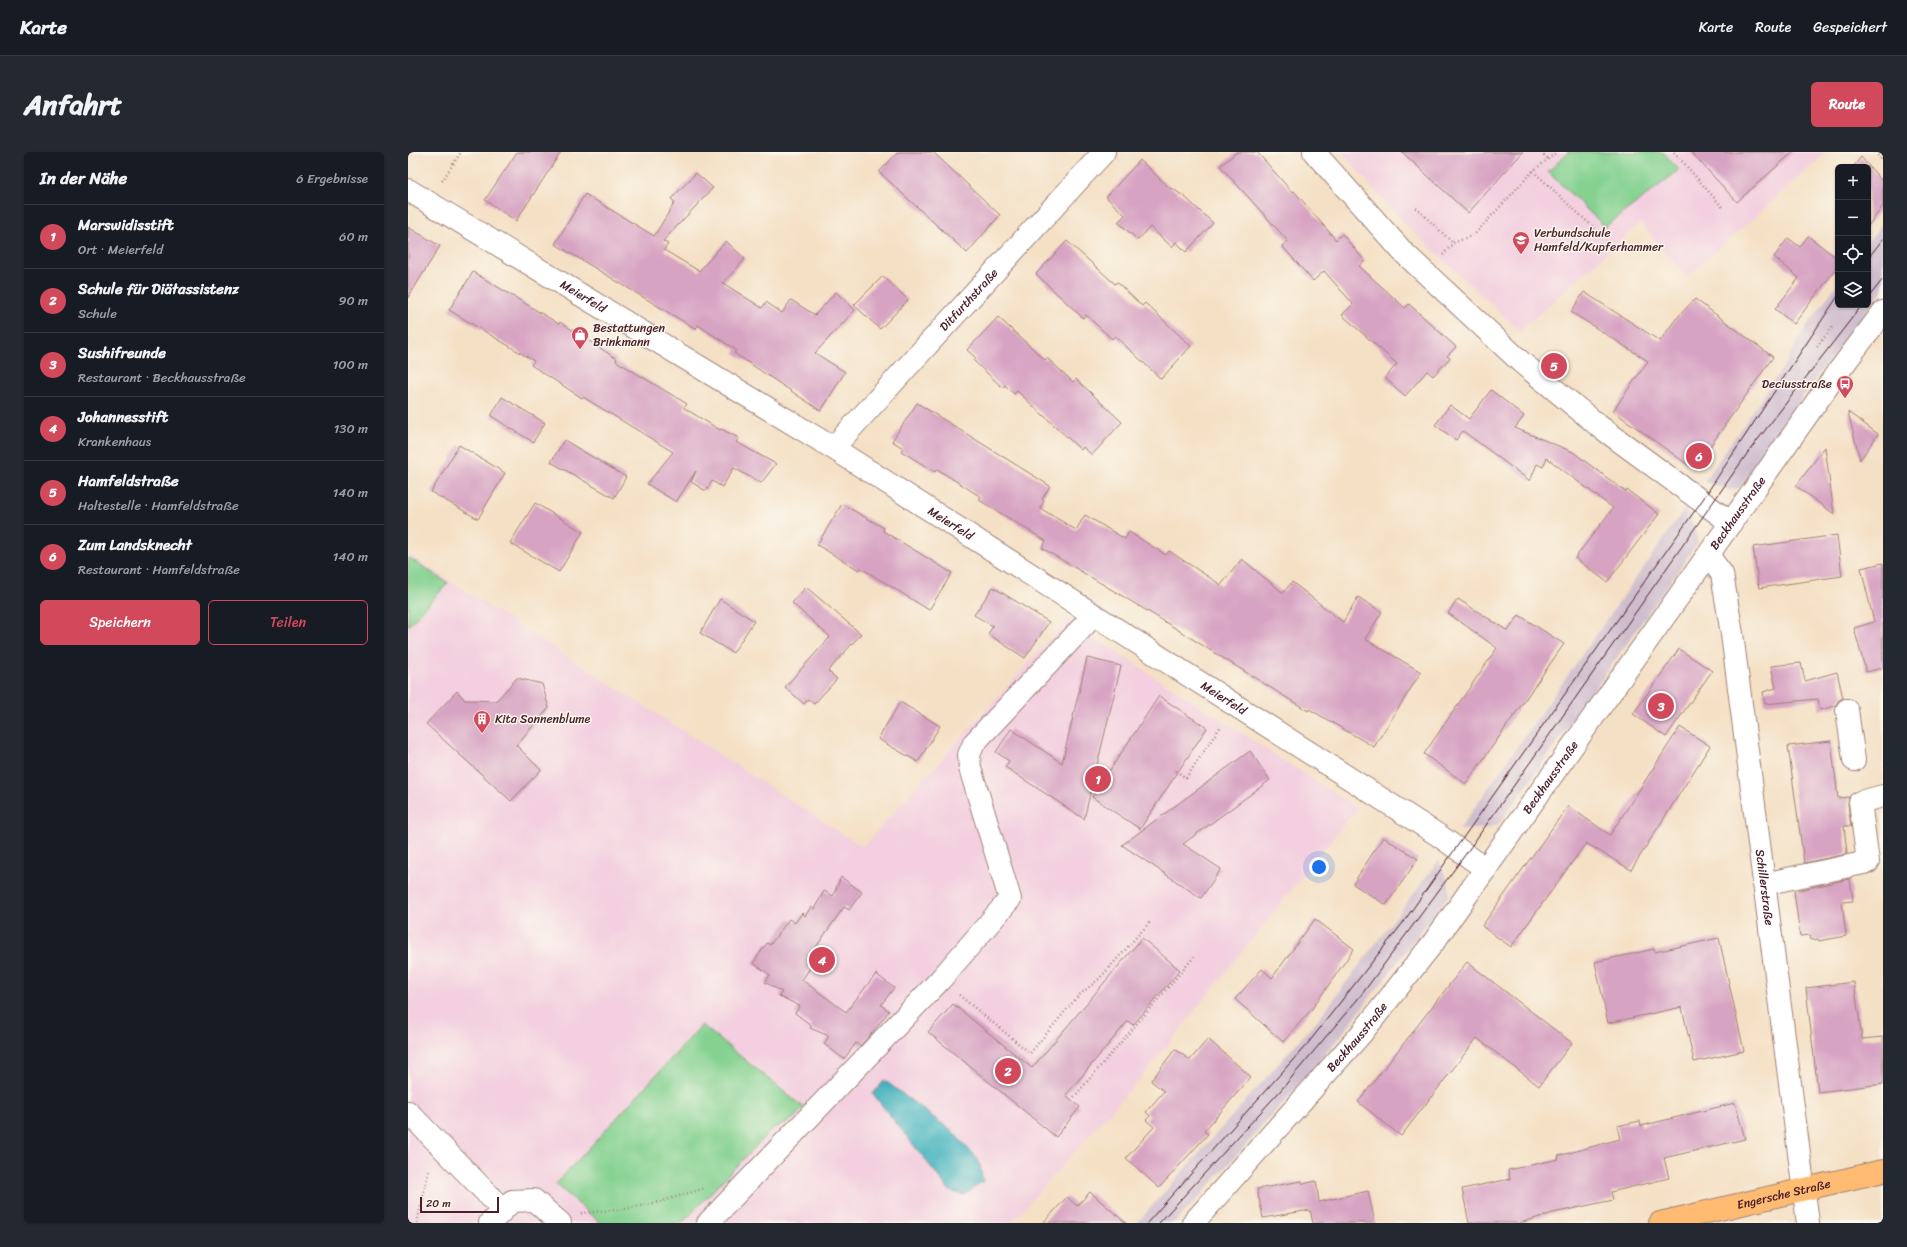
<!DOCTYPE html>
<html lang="de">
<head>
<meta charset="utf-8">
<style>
  :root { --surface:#171b24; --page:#242831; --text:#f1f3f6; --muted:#9ea1a6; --line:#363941; --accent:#d1495b }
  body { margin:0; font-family:Sriracha,sans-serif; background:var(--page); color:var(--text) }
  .controls { position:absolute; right:12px; top:12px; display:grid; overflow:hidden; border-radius:6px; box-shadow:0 1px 3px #0004 }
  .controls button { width:36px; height:36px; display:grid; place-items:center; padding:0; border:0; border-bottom:1px solid var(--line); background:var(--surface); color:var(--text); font:20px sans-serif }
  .scale { position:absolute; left:12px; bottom:10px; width:79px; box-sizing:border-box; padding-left:4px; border:2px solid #4a1f2b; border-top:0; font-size:11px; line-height:14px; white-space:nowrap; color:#4a1f2b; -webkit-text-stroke:3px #fbf7ec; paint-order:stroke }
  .you { position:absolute; left:911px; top:715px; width:14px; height:14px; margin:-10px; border:3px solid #fff; border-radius:50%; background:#1a73e8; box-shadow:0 0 0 6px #1a73e833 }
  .badge { display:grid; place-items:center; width:26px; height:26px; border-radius:50%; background:var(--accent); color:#fff; font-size:13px; font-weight:700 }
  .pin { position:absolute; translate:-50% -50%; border:2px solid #fff; box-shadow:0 1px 4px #0006 }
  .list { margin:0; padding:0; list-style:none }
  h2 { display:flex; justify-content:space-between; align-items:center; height:52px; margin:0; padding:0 16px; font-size:17px }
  h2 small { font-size:13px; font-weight:400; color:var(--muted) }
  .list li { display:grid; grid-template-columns:26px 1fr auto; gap:12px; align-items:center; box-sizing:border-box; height:64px; padding:0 16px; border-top:1px solid var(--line) }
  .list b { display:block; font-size:15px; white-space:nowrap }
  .list p { margin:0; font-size:13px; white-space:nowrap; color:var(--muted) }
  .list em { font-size:13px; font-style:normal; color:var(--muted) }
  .actions { display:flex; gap:8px; padding:12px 16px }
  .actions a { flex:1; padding:9px 0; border:1px solid var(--accent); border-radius:6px; text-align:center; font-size:14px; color:var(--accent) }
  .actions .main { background:var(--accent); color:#fff }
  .icon { flex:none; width:22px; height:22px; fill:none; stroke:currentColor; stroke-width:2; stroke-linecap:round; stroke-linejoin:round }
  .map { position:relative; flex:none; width:1475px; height:1071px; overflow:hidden; border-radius:6px }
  header { display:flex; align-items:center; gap:24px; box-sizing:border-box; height:56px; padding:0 20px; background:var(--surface); border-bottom:1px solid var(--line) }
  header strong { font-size:19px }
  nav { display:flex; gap:22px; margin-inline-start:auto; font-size:14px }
  .intro { display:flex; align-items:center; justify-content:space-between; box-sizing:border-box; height:96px; padding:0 24px }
  h1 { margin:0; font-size:28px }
  .button { padding:10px 18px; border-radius:6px; background:var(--accent); color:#fff; font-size:14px; font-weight:700 }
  main { display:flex; gap:24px; padding:0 24px }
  aside { flex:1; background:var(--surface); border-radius:6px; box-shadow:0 1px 3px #0004 }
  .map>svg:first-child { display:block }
  .built { fill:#f3cfdf }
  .industrial { fill:#cfbdce }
  .green { fill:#84d190; stroke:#67785e }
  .water { fill:#45b4bf; stroke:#486a75 }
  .building { fill:#d7a3c2 }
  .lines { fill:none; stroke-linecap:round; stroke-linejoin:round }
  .minor-casing { stroke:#9f8078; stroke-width:24 }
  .major-casing { stroke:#9f8078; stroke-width:24 }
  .path { stroke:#9f8078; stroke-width:2.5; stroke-dasharray:1 3; stroke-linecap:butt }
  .minor { stroke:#fff; stroke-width:22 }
  .major { stroke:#febb71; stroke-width:22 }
  .tram { stroke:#4a1f2b; stroke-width:1 }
  .labels { text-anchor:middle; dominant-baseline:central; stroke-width:3; stroke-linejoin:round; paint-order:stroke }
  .poi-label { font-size:12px; fill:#4a1f2b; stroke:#fbf7ec; text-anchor:start }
  .street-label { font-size:12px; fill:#4a1f2b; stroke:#fbf7ec }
</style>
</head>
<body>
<header>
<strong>Karte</strong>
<nav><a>Karte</a><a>Route</a><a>Gespeichert</a></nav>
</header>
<div class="intro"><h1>Anfahrt</h1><a class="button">Route</a></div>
<main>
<aside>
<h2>In der Nähe<small>6 Ergebnisse</small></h2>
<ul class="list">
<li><span class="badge">1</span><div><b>Marswidisstift</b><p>Ort · Meierfeld</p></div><em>60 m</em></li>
<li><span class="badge">2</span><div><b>Schule für Diätassistenz</b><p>Schule</p></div><em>90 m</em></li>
<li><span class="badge">3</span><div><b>Sushifreunde</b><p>Restaurant · Beckhausstraße</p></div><em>100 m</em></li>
<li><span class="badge">4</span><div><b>Johannesstift</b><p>Krankenhaus</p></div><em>130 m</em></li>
<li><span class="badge">5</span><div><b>Hamfeldstraße</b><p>Haltestelle · Hamfeldstraße</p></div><em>140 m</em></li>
<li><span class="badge">6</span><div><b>Zum Landsknecht</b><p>Restaurant · Hamfeldstraße</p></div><em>140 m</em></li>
</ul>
<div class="actions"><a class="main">Speichern</a><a>Teilen</a></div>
</aside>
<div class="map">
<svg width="1475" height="1071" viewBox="0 0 1475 1071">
  <rect width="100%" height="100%" fill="#fbf7ec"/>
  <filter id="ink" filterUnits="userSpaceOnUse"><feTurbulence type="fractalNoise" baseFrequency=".025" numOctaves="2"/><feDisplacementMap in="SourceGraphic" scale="8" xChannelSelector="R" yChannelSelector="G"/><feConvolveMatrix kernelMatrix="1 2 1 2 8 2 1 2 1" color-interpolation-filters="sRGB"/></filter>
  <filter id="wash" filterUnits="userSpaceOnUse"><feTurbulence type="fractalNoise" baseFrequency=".012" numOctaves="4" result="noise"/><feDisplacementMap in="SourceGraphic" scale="16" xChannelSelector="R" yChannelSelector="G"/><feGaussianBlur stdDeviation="0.9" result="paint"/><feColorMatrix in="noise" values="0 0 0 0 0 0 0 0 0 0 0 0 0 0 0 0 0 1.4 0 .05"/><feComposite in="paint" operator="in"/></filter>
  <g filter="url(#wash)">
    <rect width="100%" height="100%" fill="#f4e0c5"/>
    <!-- built -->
    <g class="built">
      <path d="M933,0H1419L1279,125L1232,71L1112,179L995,70Z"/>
      <path d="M0,402L455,695L659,468L949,656L738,920L603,1071H0Z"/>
    </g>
    <!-- industrial -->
    <g class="industrial">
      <path d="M1475,71V137L1404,231L1332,335L1322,338L1296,330L1378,211L1394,181L1430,131V153H1460V90Z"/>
      <path d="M1278,355L1289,381V392L1092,671L1080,676L1051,678Z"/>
      <path d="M1031,708L1041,732V743L931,886L886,939L781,1056L765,1071H729L912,865Z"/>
    </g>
    <!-- green -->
    <g class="green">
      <path d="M1160,0H1255L1271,18L1197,75L1140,20Z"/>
      <path d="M0,405L40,431L0,474Z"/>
      <path d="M294,873L396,956L384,968L364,977L274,1071H192L148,1032Z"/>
    </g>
    <!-- water -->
    <path class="water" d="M476,928L545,980L571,1009L575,1029L556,1043L542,1039L465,942Z"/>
    <g id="blocks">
      <!-- building -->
      <g class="building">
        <path d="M109,0H153L108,69L77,48Z"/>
        <path d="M490,0H525L592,63L559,101L471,20Z"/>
        <path d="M829,0H849L884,40L886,39L928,88L934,82L957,109L951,114L997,156L1001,152L1048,195L1039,204L1042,206L1025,224L1019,219L997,244L977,226L989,212L934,163L945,152L916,119L905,129L874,94L880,89L812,14Z"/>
        <path d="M994,0H1115L1060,61Z"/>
        <path d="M1283,0H1385L1329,50Z"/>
        <path d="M1453,5L1475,30V54L1460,74V15H1445Z"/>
        <path d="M732,8L763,37L764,36L778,46L805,71L778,100L768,90L764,95L742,75L730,88L710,70L717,63L698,45Z"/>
        <path d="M288,21L305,36L255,89L260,92L256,98L291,119L318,89L337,107L315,131L354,156L358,150L374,161L383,148L407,163L428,140L447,158L407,201L437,220L413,259L326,201L328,198L290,173L288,177L147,92L177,42L246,84L267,50L263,47Z"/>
        <path d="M0,75L32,94L0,146Z"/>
        <path d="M1400,84L1430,107V114L1386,172L1367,157L1391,126L1366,105L1380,86L1392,95Z"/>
        <path d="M659,89L707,132L709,130L734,154L737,151L783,194L753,227L707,184L704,187L678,163L675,166L628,122Z"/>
        <path d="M65,120L151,172L152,170L209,207L208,209L279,252L276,256L312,278L313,277L331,286L328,290L368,312L353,331L326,316L314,335L304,329L298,339L283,330L288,319L268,350L239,332L265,300L175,245L174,246L123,213L126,209L41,158Z"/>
        <path d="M475,124L500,148L472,177L446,153Z"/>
        <path d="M1176,140L1252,189L1267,168L1287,147L1365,205L1286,317L1205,259L1240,209L1163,160Z"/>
        <path d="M590,165L637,208L639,206L665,230L668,227L714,270L684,303L675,295L673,298L609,239L606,242L597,233L595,236L566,209L568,206L559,198Z"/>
        <path d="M1083,238L1116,264L1107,276L1165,300L1218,340L1219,338L1251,362L1199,430L1167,406L1205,356L1139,306L1135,315L1129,312L1122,329L1055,279L1048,288L1027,273L1042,253L1061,267Z"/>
        <path d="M94,245L137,271L125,290L83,264Z"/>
        <path d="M509,251L642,334L634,347L636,349L632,356L668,378L677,363L717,387L721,380L758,403L761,399L813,433L834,407L875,441L884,430L935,470L950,445L974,460L957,487L1013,520L966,595L901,557L900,559L746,463L634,396L638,389L571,348L573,345L529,317L527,320L493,299L495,296L484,289Z"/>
        <path d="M1440,260L1470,282L1452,308Z"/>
        <path d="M156,288L218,325L206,346L143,310Z"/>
        <path d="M51,293L97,321L70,367L23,340Z"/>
        <path d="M1417,295L1426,362L1388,334Z"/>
        <path d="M127,351L175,380L151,420L102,391Z"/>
        <path d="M434,352L476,376L475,379L544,421L521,458L453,416L451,418L409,393Z"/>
        <path d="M1429,383L1434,424L1351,436L1345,395Z"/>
        <path d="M1475,411V516L1458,520L1446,476L1466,470L1453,416Z"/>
        <path d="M398,435L453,482L420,519L429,527L406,552L400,547L396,552L377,535L422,485L384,451Z"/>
        <path d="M585,435L641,470L617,506L580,482L585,474L566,463Z"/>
        <path d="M312,447L346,469L325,501L292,481Z"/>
        <path d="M1050,447L1100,479L1111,463L1156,492L1058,632L1016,602L1089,496L1040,461Z"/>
        <path d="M1271,497L1304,519L1258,585L1225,562Z"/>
        <path d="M679,506L713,514L676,667L597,615L601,609L588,600L603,577L654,611Z"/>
        <path d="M1393,511L1397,529L1429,520L1435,546L1431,548L1427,554L1412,558L1410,547L1357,552L1355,540L1368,536L1363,514Z"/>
        <path d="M109,526L134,532L141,556L108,593L133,618L103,649L18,572L49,539L57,548L88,549Z"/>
        <path d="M751,544L799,576L732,677L684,645Z"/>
        <path d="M492,550L532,574L510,610L470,587Z"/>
        <path d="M1272,575L1302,594L1223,718L1178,691L1103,795L1074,774L1160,654L1202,683Z"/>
        <path d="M1423,589L1430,646L1441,645L1440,652L1443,674H1436L1439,702L1396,711L1380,594Z"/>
        <path d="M842,599L862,628L775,692L813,717L793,746L714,693Z"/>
        <path d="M975,685L1010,707L978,753L945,732Z"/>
        <path d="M433,725L454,740L441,758L436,755L424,772L400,807L406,810L394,828L438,860L468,822L486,836L473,853L481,859L463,882L452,894L448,891L436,907L416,892L421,884L402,876L404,874L387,861L392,854L371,844L374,840L357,830L362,823L345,811L359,791L362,793L381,767L387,771L394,761L397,764L403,755L406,757L416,739L425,744Z"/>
        <path d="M1442,727L1445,749L1434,750L1438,784L1411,789L1410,787L1403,788L1402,783L1392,784L1386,739Z"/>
        <path d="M907,767L946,797L903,858L875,890L827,847L854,817L864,826Z"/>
        <path d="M734,786L772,818L725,873L720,869L658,943L672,955L648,985L520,880L545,852L624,916Z"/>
        <path d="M1311,786L1336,899L1286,910L1274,855L1200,871L1187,810L1246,797L1247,800Z"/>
        <path d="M1059,810L1164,891L1131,934L1069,886L993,984L950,950Z"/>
        <path d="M1446,830L1454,887L1475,885V932L1410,940L1398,836Z"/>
        <path d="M800,887L843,925L796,979L800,982L751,1036L718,1006L746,975L738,968L742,964L738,960L756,939L743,929L767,897L782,908Z"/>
        <path d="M1327,951L1337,987L1256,1006L1261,1026L1203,1040L1205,1048L1145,1061L1112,1071H1061L1054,1037L1102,1027L1100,1018L1151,1007L1150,1004L1212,987L1209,974L1232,969L1233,974Z"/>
        <path d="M894,1029L895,1032L908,1029L911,1050L960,1039L967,1071H905L902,1058L855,1066L849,1037Z"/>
        <path d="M682,1040L718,1071H635L659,1045L669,1054Z"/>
      </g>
    </g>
  </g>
  <g filter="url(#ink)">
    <use href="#blocks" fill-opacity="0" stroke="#9f8078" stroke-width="1"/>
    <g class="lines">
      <defs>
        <g id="minor">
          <path d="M906,0L995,100L1113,210L1191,274L1323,371"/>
          <path id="s1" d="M0,38L425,296L1030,683L1078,717"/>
          <path id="s2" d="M425,296L696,0"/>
          <path id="s3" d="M1299,405L1305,410L1314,422L1324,482L1400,1071"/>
          <path d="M1439,558L1446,608"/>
          <path d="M1356,732L1460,710L1452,650L1475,644"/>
          <path d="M0,960L95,1058"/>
          <path d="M82,1071L104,1049L126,1048L152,1071"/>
          <path d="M300,1071L532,828L602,747L562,616L561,603L566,591L686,463"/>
          <path id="s4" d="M785,1071L953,882L1025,791L1424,228L1475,160"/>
        </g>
        <g id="major">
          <path id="s5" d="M1252,1071L1475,1019"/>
        </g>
      </defs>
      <!-- minor casing -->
      <use href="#minor" class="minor-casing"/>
      <!-- major casing -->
      <use href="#major" class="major-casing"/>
      <!-- path -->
      <g class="path">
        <path d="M1133,0L1141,8"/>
        <path d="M1266,0L1316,57"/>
        <path d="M1467,0L1475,9"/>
        <path d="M1125,19L1187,77"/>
        <path d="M34,29L53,0"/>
        <path d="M1008,56L1045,91"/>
        <path d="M1035,103L1045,91L1066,83L1125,19L1149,0"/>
        <path d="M1409,195L1425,174"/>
        <path d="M768,619L778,626L813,574"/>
        <path d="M551,843L622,901L671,843L691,827L742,770"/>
        <path d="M666,945L786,805"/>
        <path d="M173,1061L217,1057L255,1049L297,1036"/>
        <path d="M9,1071L21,1017"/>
      </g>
      <!-- minor -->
      <use href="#minor" class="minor"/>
      <!-- major -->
      <use href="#major" class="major"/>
      <!-- tram -->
      <g class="tram">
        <path d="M1460,106L1475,87"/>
        <path d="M1460,146L1475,127"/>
        <path d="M739,1071L901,890L994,772L1293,350L1430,144"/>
        <path d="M751,1071L873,938L954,842L1057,703L1341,299L1454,153"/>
      </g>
    </g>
  </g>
  <!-- icons -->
  <defs>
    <symbol id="school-pin" viewBox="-11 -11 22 30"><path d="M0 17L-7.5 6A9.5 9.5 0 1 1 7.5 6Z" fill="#d1495b" stroke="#fbf7ec"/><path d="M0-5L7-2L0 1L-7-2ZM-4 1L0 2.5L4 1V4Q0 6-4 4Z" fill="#fff"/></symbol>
    <symbol id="shop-pin" viewBox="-11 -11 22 30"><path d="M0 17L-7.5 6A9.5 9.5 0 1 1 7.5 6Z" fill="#d1495b" stroke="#fbf7ec"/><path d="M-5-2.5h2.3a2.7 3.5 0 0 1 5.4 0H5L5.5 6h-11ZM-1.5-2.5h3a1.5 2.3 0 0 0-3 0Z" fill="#fff"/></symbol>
    <symbol id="bus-pin" viewBox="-11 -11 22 30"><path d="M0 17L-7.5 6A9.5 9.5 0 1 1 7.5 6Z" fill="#d1495b" stroke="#fbf7ec"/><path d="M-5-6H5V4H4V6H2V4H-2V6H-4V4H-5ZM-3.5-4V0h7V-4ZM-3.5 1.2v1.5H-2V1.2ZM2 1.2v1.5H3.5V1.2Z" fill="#fff"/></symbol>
    <symbol id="building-pin" viewBox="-11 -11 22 30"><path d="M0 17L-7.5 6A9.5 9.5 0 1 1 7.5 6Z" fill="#d1495b" stroke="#fbf7ec"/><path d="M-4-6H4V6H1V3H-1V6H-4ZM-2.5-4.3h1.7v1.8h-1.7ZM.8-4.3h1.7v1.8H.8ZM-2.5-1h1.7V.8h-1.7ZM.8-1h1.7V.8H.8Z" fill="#fff"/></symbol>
  </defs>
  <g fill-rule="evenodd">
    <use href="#school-pin" x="1103" y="78" width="20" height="27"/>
    <use href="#shop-pin" x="162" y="173" width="20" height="27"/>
    <use href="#bus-pin" x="1427" y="222" width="20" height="27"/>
    <use href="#building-pin" x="64" y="557" width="20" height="27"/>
  </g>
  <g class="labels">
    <!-- poi labels -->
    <g class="poi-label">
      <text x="1126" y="81">Verbundschule<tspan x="1126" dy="14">Hamfeld/Kupferhammer</tspan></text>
      <text x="185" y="176">Bestattungen<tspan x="185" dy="14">Brinkmann</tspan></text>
      <text x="1424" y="232" text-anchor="end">Deciusstraße</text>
      <text x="87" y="567">Kita Sonnenblume</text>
    </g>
    <!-- street labels -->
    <g class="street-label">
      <text stroke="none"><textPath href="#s1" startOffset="205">Meierfeld</textPath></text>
      <text stroke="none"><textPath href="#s2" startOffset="201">Ditfurthstraße</textPath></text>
      <text stroke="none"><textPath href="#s4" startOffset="896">Beckhausstraße</textPath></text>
      <text stroke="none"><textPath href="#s1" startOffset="637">Meierfeld</textPath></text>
      <text stroke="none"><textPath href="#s1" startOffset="961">Meierfeld</textPath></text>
      <text stroke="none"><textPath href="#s4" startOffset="572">Beckhausstraße</textPath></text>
      <text stroke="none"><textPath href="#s3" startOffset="339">Schillerstraße</textPath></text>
      <text stroke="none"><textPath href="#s4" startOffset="248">Beckhausstraße</textPath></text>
      <text stroke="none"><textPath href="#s5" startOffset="127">Engersche Straße</textPath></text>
    </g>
  </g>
</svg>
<div class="controls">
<button>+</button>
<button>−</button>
<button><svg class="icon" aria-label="locate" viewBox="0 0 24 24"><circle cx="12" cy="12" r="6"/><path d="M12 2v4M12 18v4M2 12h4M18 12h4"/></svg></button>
<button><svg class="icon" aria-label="layers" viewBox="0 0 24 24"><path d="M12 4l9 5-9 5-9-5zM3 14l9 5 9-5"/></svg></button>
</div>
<div class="scale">20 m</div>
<div class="you"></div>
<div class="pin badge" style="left:690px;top:627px">1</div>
<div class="pin badge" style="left:600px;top:919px">2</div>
<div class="pin badge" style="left:1253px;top:554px">3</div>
<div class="pin badge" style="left:414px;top:808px">4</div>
<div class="pin badge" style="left:1146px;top:214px">5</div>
<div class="pin badge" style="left:1291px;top:304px">6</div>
</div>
</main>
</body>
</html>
